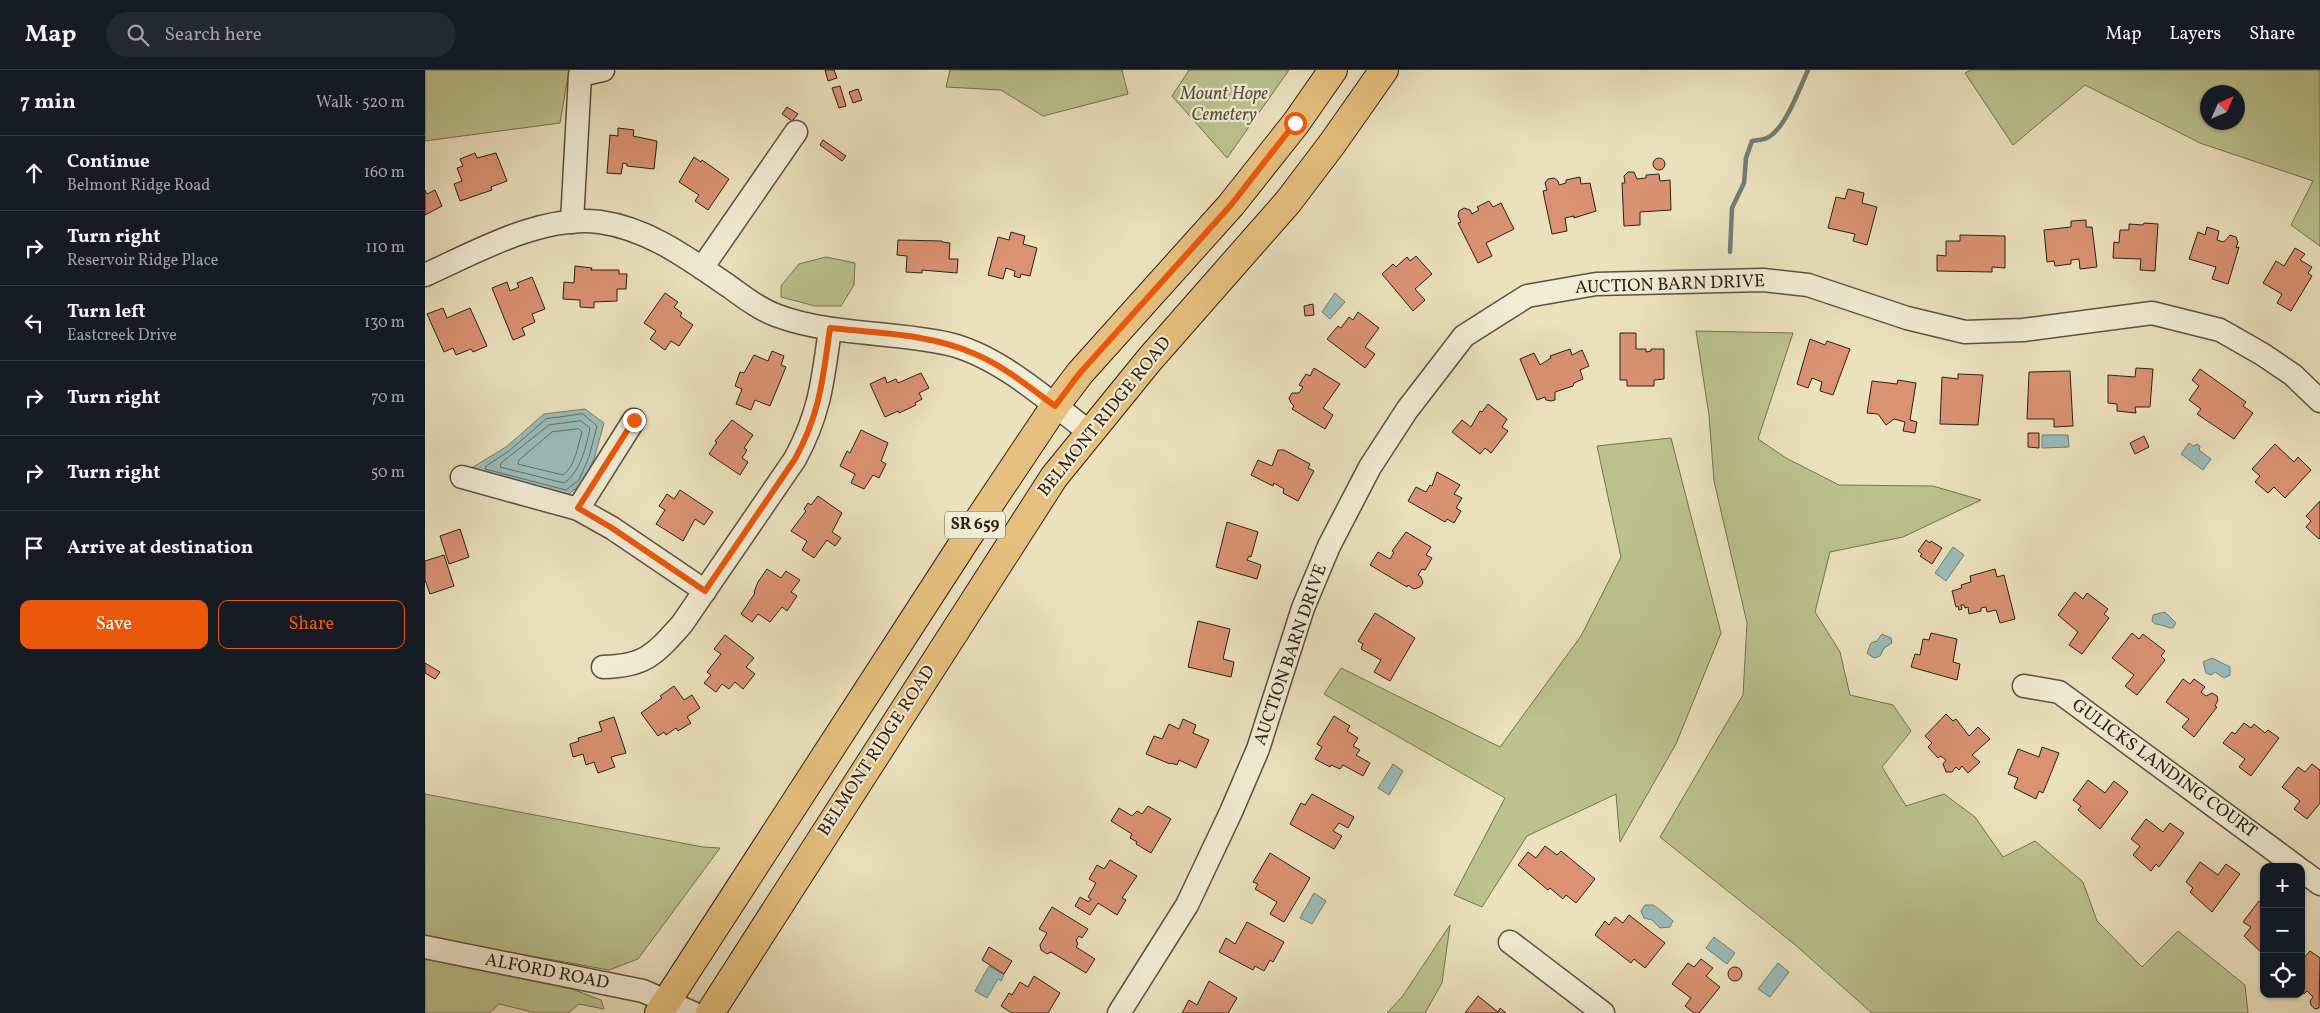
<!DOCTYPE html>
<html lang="en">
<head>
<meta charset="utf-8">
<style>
  :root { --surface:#171b24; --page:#242831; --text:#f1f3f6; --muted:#9ea1a6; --line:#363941; --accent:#ea580c }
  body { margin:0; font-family:Vollkorn,serif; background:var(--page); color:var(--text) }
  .controls { position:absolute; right:15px; bottom:15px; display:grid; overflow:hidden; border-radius:10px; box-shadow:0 1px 4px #0004 }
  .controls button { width:45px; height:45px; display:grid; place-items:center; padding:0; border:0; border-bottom:1px solid var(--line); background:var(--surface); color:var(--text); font:25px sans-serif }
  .compass { position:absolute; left:1775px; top:15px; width:45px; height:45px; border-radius:50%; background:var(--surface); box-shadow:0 1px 4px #0004; rotate:45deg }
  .stop { position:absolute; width:15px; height:15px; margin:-11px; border:4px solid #ea580c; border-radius:50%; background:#fff }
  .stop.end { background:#ea580c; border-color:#fff; box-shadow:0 1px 5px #0008 }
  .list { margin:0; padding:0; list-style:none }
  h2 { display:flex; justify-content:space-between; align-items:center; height:65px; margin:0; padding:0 20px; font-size:21px }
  h2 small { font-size:16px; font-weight:400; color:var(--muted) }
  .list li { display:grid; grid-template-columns:32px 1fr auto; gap:15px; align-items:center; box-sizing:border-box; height:75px; padding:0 20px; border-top:1px solid var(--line) }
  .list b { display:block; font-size:19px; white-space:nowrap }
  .list p { margin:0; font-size:16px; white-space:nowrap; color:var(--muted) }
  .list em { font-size:16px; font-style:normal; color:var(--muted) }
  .actions { display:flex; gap:10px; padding:15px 20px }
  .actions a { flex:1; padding:11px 0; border:1px solid var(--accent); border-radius:10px; text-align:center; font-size:18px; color:var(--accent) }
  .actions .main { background:var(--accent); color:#fff }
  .icon { flex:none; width:28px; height:28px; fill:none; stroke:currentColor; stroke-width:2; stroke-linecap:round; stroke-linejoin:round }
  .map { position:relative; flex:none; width:1895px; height:943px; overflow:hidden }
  header { display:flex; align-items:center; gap:30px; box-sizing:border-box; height:70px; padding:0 25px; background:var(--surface); border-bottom:1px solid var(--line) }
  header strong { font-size:24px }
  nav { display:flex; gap:28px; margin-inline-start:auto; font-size:18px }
  .search { width:350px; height:45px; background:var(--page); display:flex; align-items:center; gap:12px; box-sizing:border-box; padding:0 18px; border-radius:28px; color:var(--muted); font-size:19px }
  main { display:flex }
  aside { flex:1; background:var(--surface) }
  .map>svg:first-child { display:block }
  .green { fill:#bbc28e; stroke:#747254; fill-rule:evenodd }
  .water { fill:#9bbcb9; stroke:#6f7e79 }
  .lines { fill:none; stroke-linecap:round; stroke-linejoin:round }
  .shore { stroke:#646e69; stroke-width:1 }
  .stream { stroke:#6f7e79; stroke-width:4.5 }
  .building { fill:#da9273; stroke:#2c2119 }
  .minor-casing { stroke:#5c5142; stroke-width:25 }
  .major-casing { stroke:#2c2119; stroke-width:30 }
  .minor { stroke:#f2ecd4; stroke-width:22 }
  .major { stroke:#e6c07e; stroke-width:28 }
  .route { stroke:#ea580c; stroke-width:6 }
  .labels { text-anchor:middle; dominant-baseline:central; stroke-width:4.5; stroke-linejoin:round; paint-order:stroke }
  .shield { fill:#f2ecd4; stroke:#675e51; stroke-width:1 }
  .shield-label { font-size:16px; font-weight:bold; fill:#2c2119 }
  .park-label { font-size:18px; font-style:italic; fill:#57513c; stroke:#f2ecd4 }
  .street-label { font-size:18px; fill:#2c2119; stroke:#f2ecd4 }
</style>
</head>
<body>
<header>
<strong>Map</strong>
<div class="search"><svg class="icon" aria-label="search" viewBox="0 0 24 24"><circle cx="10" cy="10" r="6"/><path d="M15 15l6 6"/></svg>Search here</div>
<nav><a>Map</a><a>Layers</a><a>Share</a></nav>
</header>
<main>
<aside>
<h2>7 min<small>Walk · 520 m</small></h2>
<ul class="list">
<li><svg class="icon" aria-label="ahead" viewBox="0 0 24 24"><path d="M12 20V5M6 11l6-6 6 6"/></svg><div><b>Continue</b><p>Belmont Ridge Road</p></div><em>160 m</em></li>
<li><svg class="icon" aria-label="right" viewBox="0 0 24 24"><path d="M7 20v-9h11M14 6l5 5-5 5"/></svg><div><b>Turn right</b><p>Reservoir Ridge Place</p></div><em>110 m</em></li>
<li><svg class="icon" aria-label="left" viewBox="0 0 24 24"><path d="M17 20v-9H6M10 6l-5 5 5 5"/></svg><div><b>Turn left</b><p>Eastcreek Drive</p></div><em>130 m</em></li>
<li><svg class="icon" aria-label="right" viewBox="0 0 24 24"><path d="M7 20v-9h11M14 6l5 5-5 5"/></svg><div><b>Turn right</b></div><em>70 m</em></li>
<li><svg class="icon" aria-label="right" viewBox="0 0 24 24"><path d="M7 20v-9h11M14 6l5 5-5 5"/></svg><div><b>Turn right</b></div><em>50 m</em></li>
<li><svg class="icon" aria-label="arrive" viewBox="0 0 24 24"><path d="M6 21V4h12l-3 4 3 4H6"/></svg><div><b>Arrive at destination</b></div></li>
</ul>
<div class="actions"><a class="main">Save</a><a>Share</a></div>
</aside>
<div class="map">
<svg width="1895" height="943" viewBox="0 0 1895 943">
  <rect width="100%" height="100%" fill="#ebe1bd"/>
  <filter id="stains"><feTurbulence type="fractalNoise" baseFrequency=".004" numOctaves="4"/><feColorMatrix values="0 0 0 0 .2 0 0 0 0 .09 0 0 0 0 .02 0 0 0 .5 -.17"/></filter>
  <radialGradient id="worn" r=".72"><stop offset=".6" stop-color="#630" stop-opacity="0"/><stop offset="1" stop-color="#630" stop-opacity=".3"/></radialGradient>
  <!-- green -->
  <g class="green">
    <path d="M0,0H144L135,53L0,71Z"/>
    <path d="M525,0H697L703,24L618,46L576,20L521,17Z"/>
    <path d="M764,0H864L802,88L747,26Z"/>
    <path d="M1546,0H1895V176L1866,155L1888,111L1775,73L1660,15L1588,75L1540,3ZM1782,22H1812V52H1782Z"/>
    <path d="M401,187L430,193L429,215L416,236H390L356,227V216L374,194Z"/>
    <path d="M1271,261L1368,263L1333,369L1361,388L1414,415L1508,416L1556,430L1478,467L1405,482L1390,542L1415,582L1425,625L1468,635L1486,661L1457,697L1481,736L1519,724L1550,747L1578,787L1610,771L1658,812L1672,851L1717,897L1753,861L1820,915L1823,943H1447L1368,873L1235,767L1318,625L1322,553L1289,411L1284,345Z"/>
    <path d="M1246,368L1296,563L1251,674L1195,772L1191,724L1102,766L1057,837L1029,825L1080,728L899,624L916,598L1075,677L1156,566L1196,487L1172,376Z"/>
    <path d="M0,724L278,777L295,778L213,889L184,900L12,869L0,867Z"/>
    <path d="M1025,855L1017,913L1000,943H962L977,927Z"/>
    <path d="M0,889L147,919L176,930L179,939L154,934L143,943H111L74,934L64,943H0Z"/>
  </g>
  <!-- water -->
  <g class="water">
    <path d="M910,223L920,232L905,249L897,242Z"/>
    <path d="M160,339L179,353L169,389L157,414L141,426L43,400L81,377L119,344Z"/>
    <path d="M1617,365H1643L1644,377L1617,378Z"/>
    <path d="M1764,373L1768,376L1773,374L1775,377L1774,380L1786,389L1778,400L1756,384Z"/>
    <path d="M1528,477L1539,485L1521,511L1510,503Z"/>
    <path d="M1740,542L1751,553L1748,558C1744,559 1737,554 1730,554L1727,551L1728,545Z"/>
    <path d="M1457,564L1466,568L1467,573L1459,578L1455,586L1449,588L1442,583L1446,573L1452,571Z"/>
    <path d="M1787,588L1805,597V605L1799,608L1790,602L1786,605L1781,603L1778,592Z"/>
    <path d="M968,694L978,701L964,725L953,718Z"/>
    <path d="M889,823L901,831L887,854L875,848Z"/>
    <path d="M1220,835H1228C1233,838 1244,847 1248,851L1245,857L1235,858L1227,850L1219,848L1216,841Z"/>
    <path d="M1289,867L1310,883L1302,894L1281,878Z"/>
    <path d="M1353,893L1364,902L1345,927L1333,919Z"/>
    <path d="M564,896L579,905L576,911L573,909L562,928L550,921Z"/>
  </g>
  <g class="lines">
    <!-- shore -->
    <g class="shore">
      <path d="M158,344L172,356L164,387L154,410L141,420L60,399L61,396L84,381L121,349Z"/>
      <path d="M156,351L165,358C161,377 156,401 139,413L75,397L76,393L124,355Z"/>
      <path d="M154,359L157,362C153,375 150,397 138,405L93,394L94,390L127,362Z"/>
    </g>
    <!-- stream -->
    <path class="stream" d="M1305,182L1307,138L1319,113L1321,88L1327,71C1332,70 1338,70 1342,68C1360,60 1375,17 1383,0"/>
  </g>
  <!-- building -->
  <g class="building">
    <path d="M400,0H409L412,8L403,11Z"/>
    <path d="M415,16L421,36L414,38L407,18Z"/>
    <path d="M433,19L437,30L428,33L424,22Z"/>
    <path d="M362,37L373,44L367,51L357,44Z"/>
    <path d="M193,58L209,60L208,66L232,71L229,99L202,96V94L198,93L196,104L182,103L185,65L193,66Z"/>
    <path d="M398,70L421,86L417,91L395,75Z"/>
    <path d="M50,83L52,88L71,83L82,111L66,117L67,120L35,131L29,114L37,111L32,98L38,96L35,89Z"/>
    <path d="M269,87L276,92L277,90L304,109L283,140L270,131L274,125L254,112Z"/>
    <circle cx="1234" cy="94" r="6"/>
    <path d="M1203,102H1209L1212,109L1221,108V105L1234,104L1235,111L1245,110L1246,140L1215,142V155L1199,156L1197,113H1200L1199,106Z"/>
    <path d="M1155,107L1156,114L1165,113L1171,141L1149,148V146L1140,148L1142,161L1127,164L1118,121L1122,120L1120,113L1123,109L1129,108L1133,111L1134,115L1141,113V110Z"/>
    <path d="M1423,119L1439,123L1437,133L1452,137L1442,175L1428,171L1430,164L1403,158L1411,127L1420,129Z"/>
    <path d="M0,120L2,124L10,120L17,136L0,145Z"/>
    <path d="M1064,131L1068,137L1076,133L1089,159L1061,173L1067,186L1053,193L1033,153L1036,152L1033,146L1034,141L1039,138L1045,140L1047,144L1054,140L1052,137Z"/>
    <path d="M1661,150V157H1667L1672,197L1655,199L1654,189L1646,190V194L1630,196L1629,191L1622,192L1619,160L1646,157V151Z"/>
    <path d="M1719,153L1733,154L1730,201L1715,200L1716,189L1688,188L1689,172L1694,173L1695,160H1704V154L1718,155Z"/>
    <path d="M1782,157L1794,161L1792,170L1799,172L1805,165L1811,167L1813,172L1811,178L1814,177L1803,214L1787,209L1791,197L1764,189L1773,162L1780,165Z"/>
    <path d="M586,162L600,166L598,174L612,178L605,206L596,204L595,208L589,206L590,201L581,198L578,209L563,205L573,167L584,170Z"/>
    <path d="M1535,165L1580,166V198L1567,197V202L1512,201V185L1521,186V171H1535Z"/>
    <path d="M473,170L517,171V172L525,173L524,189H533L532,203L497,200V203L481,202L482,186L472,185Z"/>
    <path d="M1870,178L1880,184L1875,190L1887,197L1883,203L1887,206L1866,241L1852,233L1857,224L1838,213L1851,191L1859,196Z"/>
    <path d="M991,186L1007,204L990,219L1000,230L988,241L957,204L968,194L971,197L982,187L985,191Z"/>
    <path d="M150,196L167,198L166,200H194V204H202L201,219H192V231L169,232V238L155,237V230L138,229L139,212L149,213Z"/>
    <path d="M107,207L120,239L107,244L110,252L97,258L100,265L88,270L67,218L82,212L85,221L94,217L92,213Z"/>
    <path d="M240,223L253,232L249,237L257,243L255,246L268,255L254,276L246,271L240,280L225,269L231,261L219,253Z"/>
    <path d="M888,234L889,245L880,246L879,236Z"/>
    <path d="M18,238L22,248L45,238L62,276L48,282L46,279L31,285L28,278L19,282L2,244Z"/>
    <path d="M933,242L954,258L940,277L950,284L940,298L902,269L913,256L916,258L924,247L928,250Z"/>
    <path d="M1195,263H1211V279H1221V282L1226,281V279H1239V309L1229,310V316H1202V310H1195Z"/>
    <path d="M1385,269L1400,275L1402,271L1425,279L1408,325L1395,321L1397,312L1387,308L1383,318L1372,314Z"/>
    <path d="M1145,279L1147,285L1157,280L1164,296L1155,300L1158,309L1149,313L1148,316L1130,322V330L1126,331L1121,330L1120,327L1112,330L1095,289L1109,283L1115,295L1126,288L1125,286Z"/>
    <path d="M347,281L359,286L356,295L361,297L345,336L330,330L326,340L311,334L317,319L310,316L315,302L319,303L329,285L343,291Z"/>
    <path d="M889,298L915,314L898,338L908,345L900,359L867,339L869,336L866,333L864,328L867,323H874L878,317L874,315L881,304L885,306Z"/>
    <path d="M1711,298L1728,299L1725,337H1710L1711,343L1692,341V334L1683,333V305L1710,307Z"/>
    <path d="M1775,299L1821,332L1818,336L1828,343L1809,369L1772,344L1776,339L1764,330L1774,316L1767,310Z"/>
    <path d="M1645,301L1648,356L1629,357V349H1602L1604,302Z"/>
    <path d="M496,303L504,318L494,323L497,329L490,333L491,335L474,343L473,341L460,347L445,314L460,307L462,313L471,309L473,313Z"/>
    <path d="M1533,304L1558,305L1553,355L1515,354L1517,307L1533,309Z"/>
    <path d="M1473,310L1491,313L1485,350L1492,352L1490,363L1478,361L1480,352L1469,349L1461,355L1453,344L1442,343L1447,311L1472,314Z"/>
    <path d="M1063,334L1082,349L1077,357L1083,361L1066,383L1060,378L1055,384L1027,362L1037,350L1046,357L1055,341L1057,342Z"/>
    <path d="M307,350L328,365L319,378L322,380L317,388L323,392L315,405L284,384L292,372L290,371Z"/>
    <path d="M436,360L463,373L456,391L461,394L454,408L448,405L439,419L426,413L430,404L415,396L422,381L425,383Z"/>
    <path d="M1603,363H1614V378L1603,377Z"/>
    <path d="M1719,366L1724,377L1710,384L1705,373Z"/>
    <path d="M1850,374L1869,392L1873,387L1886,400L1860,428L1849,417L1843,423L1830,412L1835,406L1827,399Z"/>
    <path d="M853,380H859L885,394L883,398L889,401L873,431L858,423L859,419L849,413L848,416L826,405L833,390L847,396Z"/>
    <path d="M1012,402L1035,415L1029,424L1037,428L1031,438L1036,441L1029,453L1022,449L1020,452L983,431L991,417L1001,422L1005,415L1007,416Z"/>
    <path d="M255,420L288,442L279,455L270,449L258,471L231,454L240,440L234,436L242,424L249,429Z"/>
    <path d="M393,426L417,443L407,462L416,468L410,476L402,470L389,488L377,480L382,471L366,461L381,441L379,439L383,433L386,435Z"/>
    <path d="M1895,431V468L1894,469L1881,457L1886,451L1881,446Z"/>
    <path d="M802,452L833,462L826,487L824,486L822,490L836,495L832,509L791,497Z"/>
    <path d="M35,459L44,487L24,494L15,466Z"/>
    <path d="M981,462L1006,477L1001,485L1007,488L1000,500L997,499L993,505L996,507L998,513L995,517L989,519L983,515L982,517L945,495L953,482L965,489L969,482L967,481Z"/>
    <path d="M1501,470L1505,473L1506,471L1517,478L1507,494L1495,486L1497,484L1493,481Z"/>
    <path d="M19,485L29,516L5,524L0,510V491Z"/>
    <path d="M342,499L356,508L361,501L375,510L366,522L372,526L362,541L357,537L345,552L333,544L327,552L316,544L330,523L329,522L333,512Z"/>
    <path d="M1570,499L1572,507L1579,505L1590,549L1575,553L1571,540L1562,542L1561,537L1556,538V541L1544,544L1543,537L1540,538L1539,535H1536L1537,539L1534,540L1533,536L1531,537L1527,521L1537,518L1536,515L1546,512L1545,506Z"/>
    <path d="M1650,522L1658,529L1662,523L1683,539L1679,544L1684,548L1657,584L1644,575L1653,562L1633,545Z"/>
    <path d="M950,543L990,568L965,611L949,602L956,590L936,579L938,574L933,571Z"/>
    <path d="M773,551L805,559L798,589L809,592L806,607L763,597Z"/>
    <path d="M1506,563L1532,569L1528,592L1535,594L1532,610L1486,597L1490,584L1495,585L1498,569L1504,570Z"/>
    <path d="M1707,563L1714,569L1718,564L1740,581L1736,586L1740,590L1712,625L1700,616L1709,605L1687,588Z"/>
    <path d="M300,565L329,588L321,597L330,604L318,619L310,612L304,619L297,614L291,622L279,613L286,605L282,602L296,584L289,579Z"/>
    <path d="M0,593L15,602L10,609L0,603Z"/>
    <path d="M1758,609L1765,614L1769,609L1780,617L1776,622L1781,626L1787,623L1792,626L1793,630L1790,636L1792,637L1769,667L1757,657L1764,649L1741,632Z"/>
    <path d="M249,616L259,630L267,625L275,638L262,647L266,653L253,661L251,658L241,665L239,662L233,666L216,643L237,628L235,626Z"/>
    <path d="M1521,644L1528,651L1531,649L1544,666L1553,657L1565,669L1547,685L1555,692L1543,703L1537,696L1534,700L1531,697L1527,702H1521L1518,694L1521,690L1516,686L1513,688L1503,677L1507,673L1500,666Z"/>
    <path d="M909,646L925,656L922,661L933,668L928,676L935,680L931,685L945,693L938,706L918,695L915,699L906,695L905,697L890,689L897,677L892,674Z"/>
    <path d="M189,647L201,683L186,687L190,697L173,703L169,692L161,695L158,684L148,687L145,674L154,671L153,668L177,661L174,652Z"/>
    <path d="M758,649L771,655L768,663L784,670L771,698L754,690L752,695L746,693L745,694L721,684L729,666L737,669L744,654L754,659Z"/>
    <path d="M1819,653L1826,658L1829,654L1840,663L1843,660L1854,668L1826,706L1814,697L1820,689L1798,673L1807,662L1810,664Z"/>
    <path d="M1617,677L1634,683L1618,723L1614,721L1611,729L1589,718L1593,708L1583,704L1593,679L1614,687Z"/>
    <path d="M1887,694L1895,700V733L1882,749L1869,739L1875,731L1857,717L1873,697L1880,702Z"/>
    <path d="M1663,710L1680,723L1689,711L1703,722L1675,759L1653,740L1656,736L1648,730Z"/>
    <path d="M887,724L929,747L923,758L914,753L908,761L917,766L909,779L865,754L876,733L880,735Z"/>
    <path d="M723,736L746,749L726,783L711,774L712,772L705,768L707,764L686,751L694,738L707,746L712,741L717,744Z"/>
    <path d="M1721,749L1738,762L1745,753L1759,763L1734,797L1731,794L1726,801L1708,785L1715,776L1706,769Z"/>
    <path d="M1120,776L1132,785L1136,781L1170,809L1151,833L1141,825L1138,829L1125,818L1123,820L1093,795L1103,782L1111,788Z"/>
    <path d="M845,783L885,808L859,852L845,844L852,832L830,819L833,814L828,812Z"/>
    <path d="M685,790L712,806L697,828L701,830L692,845L673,833L665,845L650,836L655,827L664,832L666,829L663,827L671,813L664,809L672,795L679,799Z"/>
    <path d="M1775,792L1793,805L1801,794L1815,804L1787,842L1765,822L1768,818L1761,812Z"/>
    <path d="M1834,831L1839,835L1838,884L1819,866L1826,857L1818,852Z"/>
    <path d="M627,837L663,859L657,868L654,866L651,870L653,874L651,877L670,889L661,903L626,882L622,884L616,880L615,875L622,863L614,859Z"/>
    <path d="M1204,845L1240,873L1220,898L1209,889L1206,893L1170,865L1180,851L1184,855L1190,847L1198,853Z"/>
    <path d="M822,852L859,872L848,892L845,890L839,901L830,896L828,900L794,882L801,868L810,874Z"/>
    <path d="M564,877L587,891L579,904L557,890Z"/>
    <path d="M1885,881L1895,888L1894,938L1890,939L1886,935L1885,931L1888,927L1882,921L1879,924L1876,921V891Z"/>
    <path d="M1276,889L1288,898L1281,906L1295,917L1274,943H1269L1260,936L1266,928L1247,914L1263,893L1269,897Z"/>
    <circle cx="1310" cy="904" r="7"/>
    <path d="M609,906L635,923L623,943H587L576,936L584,923L587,925L595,912L603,917Z"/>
    <path d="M784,911L812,928L803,943H757L764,930L772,935Z"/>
    <path d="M1053,926L1073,942L1075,938L1081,943H1040Z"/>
  </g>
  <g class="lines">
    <defs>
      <g id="minor">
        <path d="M147,152L155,5L178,0"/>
        <path d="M277,198L371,62"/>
        <path d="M0,205C51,182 117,144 175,152C225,159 265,190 305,217C320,228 336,240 353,246C408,266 468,261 524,274C574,286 624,331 664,362"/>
        <path d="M37,407L153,439L187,458L280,521"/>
        <path d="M153,439L209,350"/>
        <path d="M178,597C221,596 230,584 257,554L370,389C395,343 398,310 405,259"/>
        <path d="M1599,616L1634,622L1872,797"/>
        <path d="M1876,800L1895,814"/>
        <path d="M1085,872L1178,943"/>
        <path d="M0,877L218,921L268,943"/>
        <path d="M694,943L762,835L806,742L833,679L878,538L904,476L945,397L982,340L1039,266L1102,226L1171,214L1338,210L1383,215L1482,248L1540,262L1598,260L1727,243L1795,260L1837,284L1868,305L1895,331"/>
      </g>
      <g id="major">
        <path d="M234,943L543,466L630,336L655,303L806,135L871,53L908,0"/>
        <path d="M285,943L629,407L725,289L863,132L907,74L959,0"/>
      </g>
    </defs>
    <!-- minor casing -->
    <use href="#minor" class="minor-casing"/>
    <!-- major casing -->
    <use href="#major" class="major-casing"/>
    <!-- minor -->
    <use href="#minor" class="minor"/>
    <!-- major -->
    <use href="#major" class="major"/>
  </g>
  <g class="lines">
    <!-- route -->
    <path class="route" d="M209,350L153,438L187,458L280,521L370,389C395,344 398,308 405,258C453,263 506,264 550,284C579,296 605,318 630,336L654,304L806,135L870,53"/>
  </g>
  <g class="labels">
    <!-- shield labels -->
    <rect class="shield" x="520" y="441.5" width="60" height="27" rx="4"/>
    <g class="shield-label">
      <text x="550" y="455">SR 659</text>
    </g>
    <!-- park labels -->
    <g class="park-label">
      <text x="799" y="24">Mount Hope<tspan x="799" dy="21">Cemetery</tspan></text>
    </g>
    <!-- street labels -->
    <g class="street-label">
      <text transform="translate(1245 215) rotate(-2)">AUCTION BARN DRIVE</text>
      <text transform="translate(680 347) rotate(-51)">BELMONT RIDGE ROAD</text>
      <text transform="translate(866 585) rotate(-71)">AUCTION BARN DRIVE</text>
      <text transform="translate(452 681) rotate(-57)">BELMONT RIDGE ROAD</text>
      <text transform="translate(1739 699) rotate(36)">GULICKS LANDING COURT</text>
      <text transform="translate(122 902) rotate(11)">ALFORD ROAD</text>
    </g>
  </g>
  <rect width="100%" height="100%" filter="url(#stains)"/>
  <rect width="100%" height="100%" fill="url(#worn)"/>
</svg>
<div class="controls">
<button>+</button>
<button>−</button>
<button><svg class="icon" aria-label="locate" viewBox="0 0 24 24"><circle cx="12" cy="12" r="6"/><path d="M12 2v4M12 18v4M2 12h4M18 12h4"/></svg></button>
</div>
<svg class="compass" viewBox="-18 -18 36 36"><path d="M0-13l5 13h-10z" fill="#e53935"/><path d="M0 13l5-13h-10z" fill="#9ea1a6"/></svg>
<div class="stop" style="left:870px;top:53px"></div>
<div class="stop end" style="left:209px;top:350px"></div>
</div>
</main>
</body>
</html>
